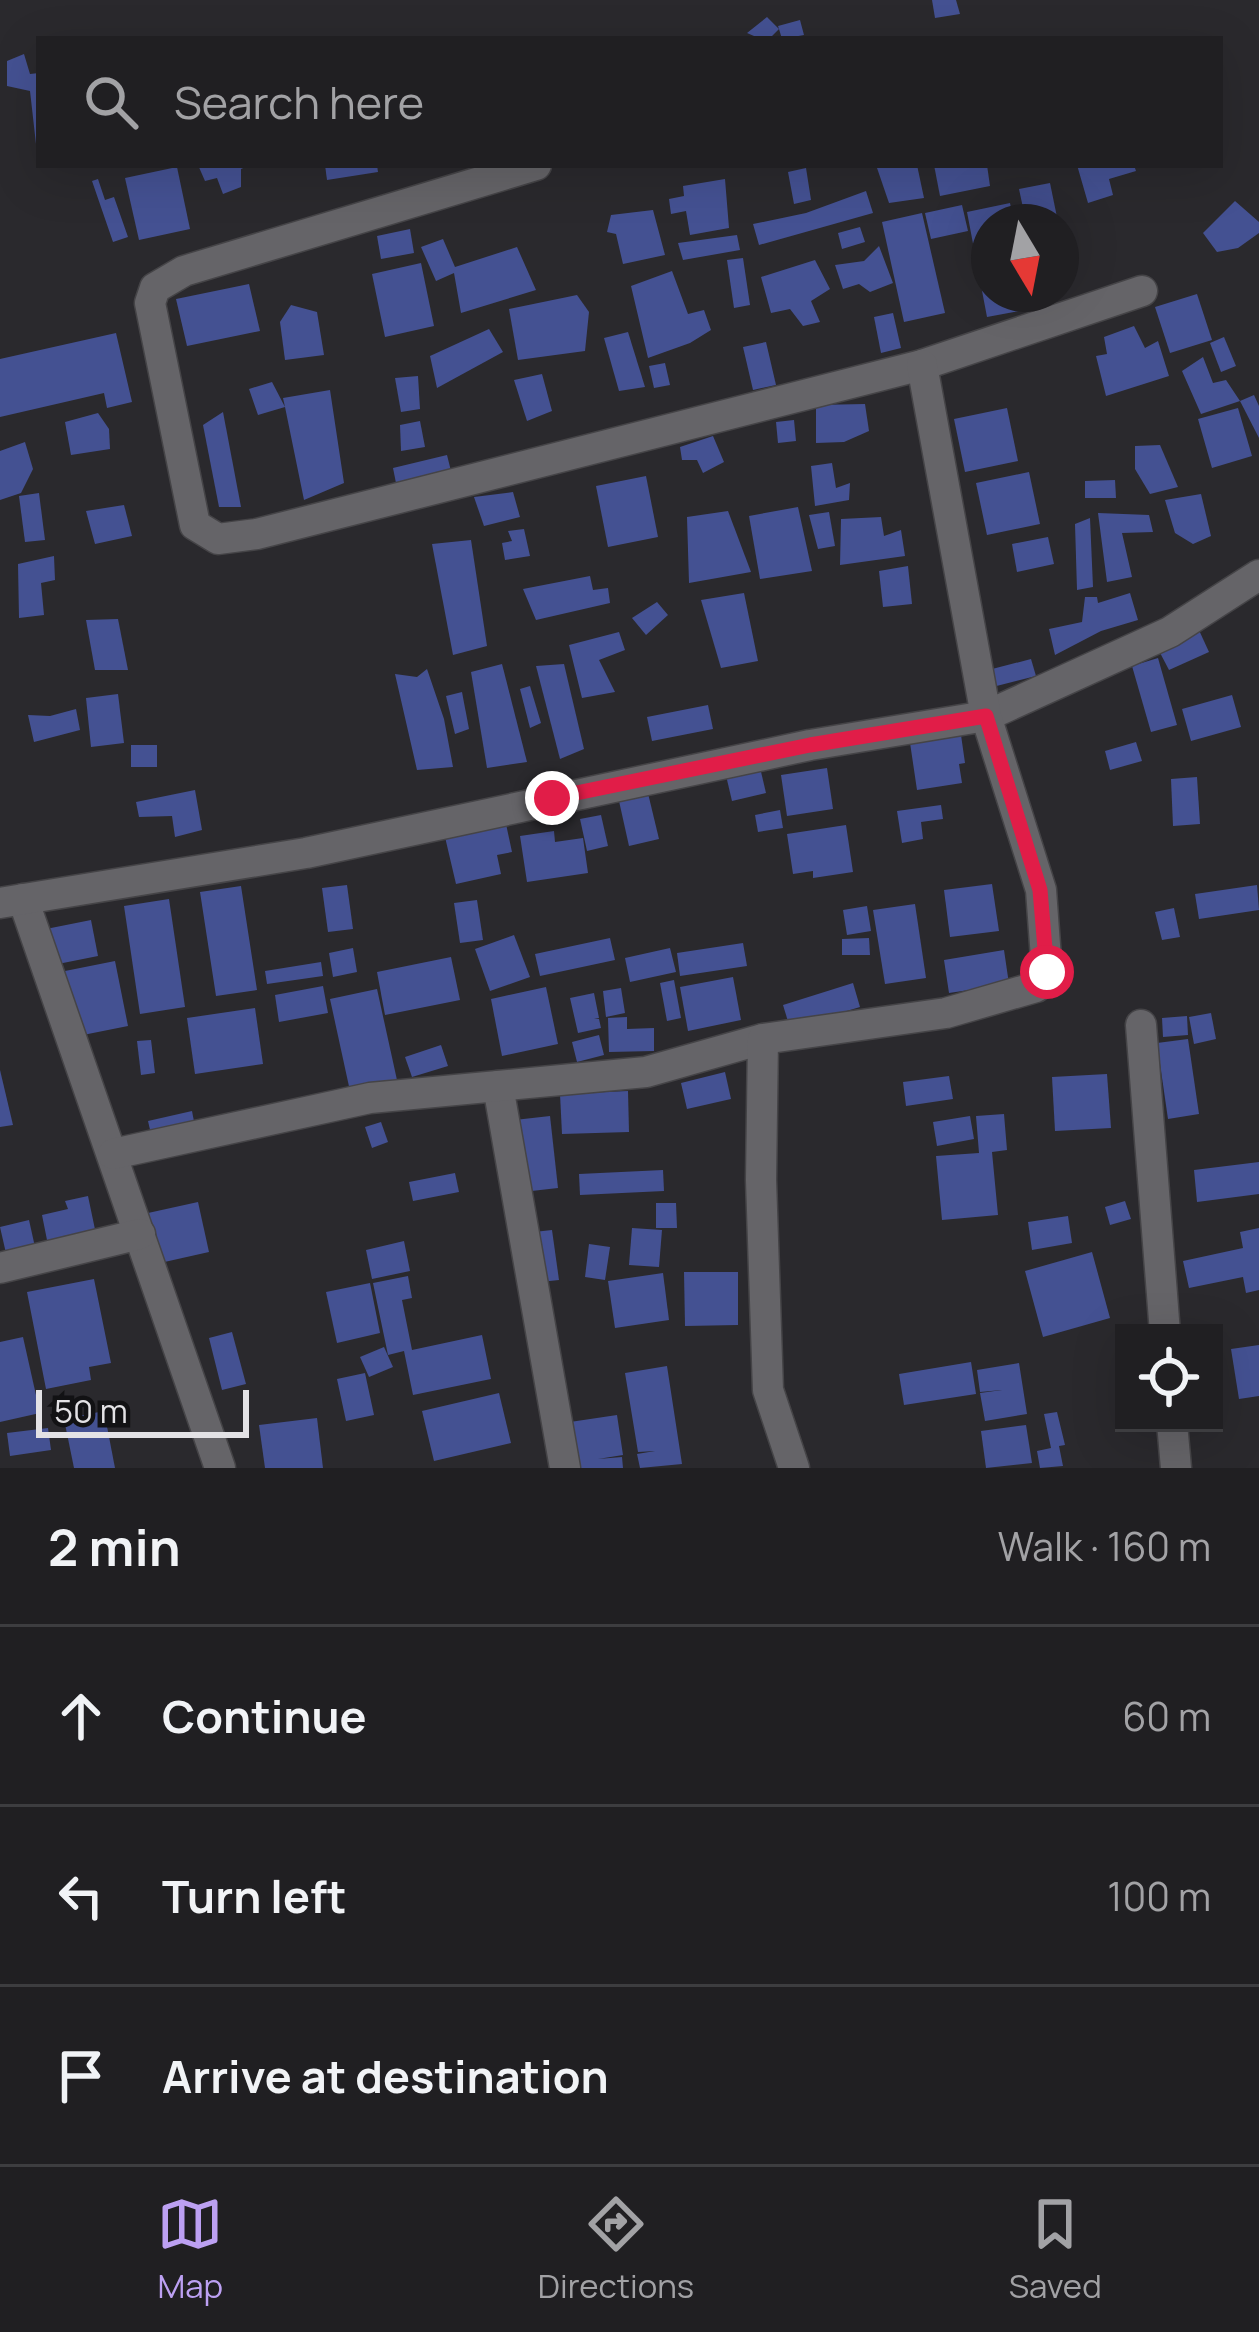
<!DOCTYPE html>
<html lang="en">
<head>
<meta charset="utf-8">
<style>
  :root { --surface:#201f22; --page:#28272a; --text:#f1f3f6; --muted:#a2a2a5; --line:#3d3d40; --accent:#bca0f2 }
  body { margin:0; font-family:Manrope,sans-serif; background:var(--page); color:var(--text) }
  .controls { position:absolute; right:36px; bottom:36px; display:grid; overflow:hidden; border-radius:0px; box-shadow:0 12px 48px #0002 }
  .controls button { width:108px; height:108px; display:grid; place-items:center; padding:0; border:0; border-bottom:3px solid var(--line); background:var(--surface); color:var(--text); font:60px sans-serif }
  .compass { position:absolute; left:971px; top:204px; width:108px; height:108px; border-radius:50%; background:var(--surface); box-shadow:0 12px 48px #0002; rotate:170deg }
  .scale { position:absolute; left:36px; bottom:30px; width:213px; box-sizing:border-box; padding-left:12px; border:6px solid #e3e2e5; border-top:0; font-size:33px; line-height:42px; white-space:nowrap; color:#e3e2e5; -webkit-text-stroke:9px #121214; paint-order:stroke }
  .stop { position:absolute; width:36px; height:36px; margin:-27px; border:9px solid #e11d48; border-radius:50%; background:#fff }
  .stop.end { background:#e11d48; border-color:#fff; box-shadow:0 3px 12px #0008 }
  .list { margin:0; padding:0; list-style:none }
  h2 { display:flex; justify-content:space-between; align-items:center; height:156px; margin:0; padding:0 48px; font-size:51px }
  h2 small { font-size:39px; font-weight:400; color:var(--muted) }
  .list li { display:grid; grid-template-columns:78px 1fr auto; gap:36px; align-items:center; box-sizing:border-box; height:180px; padding:0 48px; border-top:3px solid var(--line) }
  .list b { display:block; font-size:45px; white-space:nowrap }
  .list em { font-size:39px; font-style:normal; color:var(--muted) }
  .icon { flex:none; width:66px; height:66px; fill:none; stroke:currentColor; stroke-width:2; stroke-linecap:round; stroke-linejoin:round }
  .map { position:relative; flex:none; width:1259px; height:1468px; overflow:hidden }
  .search { position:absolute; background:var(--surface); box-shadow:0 12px 48px #0002; left:36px; right:36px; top:36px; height:132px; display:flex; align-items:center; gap:30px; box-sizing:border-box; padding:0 42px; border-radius:0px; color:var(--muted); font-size:45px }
  .sheet { height:696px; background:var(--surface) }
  nav { display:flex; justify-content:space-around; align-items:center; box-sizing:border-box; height:168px; border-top:3px solid var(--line); background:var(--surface); font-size:33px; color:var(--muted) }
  nav a { display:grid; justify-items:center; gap:6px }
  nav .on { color:var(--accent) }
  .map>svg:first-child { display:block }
  .building { fill:#445192 }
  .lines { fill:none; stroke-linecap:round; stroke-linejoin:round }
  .street-casing { stroke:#454447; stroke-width:33 }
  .street { stroke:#656468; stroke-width:30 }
  .route { stroke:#e11d48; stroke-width:15 }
</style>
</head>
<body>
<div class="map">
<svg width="1259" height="1468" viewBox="0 0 1259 1468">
  <rect width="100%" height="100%" fill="#2a292d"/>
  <!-- building -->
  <g class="building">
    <path d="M932,0H956L960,14L935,18Z"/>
    <path d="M767,17L779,29L778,26L800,20L804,35L782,39L779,29L769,39H761L747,33Z"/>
    <path d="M24,54L30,74L39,73V144H36L30,91L7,86V61Z"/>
    <path d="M198,165H250L241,169V187L223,194L217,178L205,181Z"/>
    <path d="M325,165H377L378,172L327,180Z"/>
    <path d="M876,165H917L924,198L889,203Z"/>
    <path d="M934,165H987L990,186L940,196Z"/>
    <path d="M1077,165H1134L1136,171L1109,179L1113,195L1088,203Z"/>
    <path d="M177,167L190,229L139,240L125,178Z"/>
    <path d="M806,168L811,200L794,204L788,172Z"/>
    <path d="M98,179L105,200L114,197L128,237L113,242L92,181Z"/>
    <path d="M725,179L729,228L690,235L686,211L671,214L669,199L684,196L683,186Z"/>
    <path d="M1050,183L1058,222H1026L1019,189Z"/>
    <path d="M866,191L873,213L759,245L753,224L806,213Z"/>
    <path d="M1235,201L1259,222V233L1238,248L1217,252L1203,233Z"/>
    <path d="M1010,203L1014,222H989V294H1028L1030,309L987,317L967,212Z"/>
    <path d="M962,205L968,231L931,239L925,213Z"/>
    <path d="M653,210L665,255L623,264L616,234L607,232L611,215Z"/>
    <path d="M922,213L945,313L904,322L882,222Z"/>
    <path d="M860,227L865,242L842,249L838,233Z"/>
    <path d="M410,229L414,253L381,259L377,236Z"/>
    <path d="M737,235L740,250L683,260L678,243Z"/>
    <path d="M443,239L455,267L517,247L536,290L461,313L454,273L436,281L421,247Z"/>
    <path d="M879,246L893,283L870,292L859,284L843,289L835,265L864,261Z"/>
    <path d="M743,258L750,305L734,308L727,260Z"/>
    <path d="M815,260L830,289L811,301L820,322L803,326L790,309L771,313L761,277Z"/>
    <path d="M421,263L434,326L385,337L372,274Z"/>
    <path d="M672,271L688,314L704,310L711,330L690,343L648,358L631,286Z"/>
    <path d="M249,284L260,331L187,346L176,299Z"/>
    <path d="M1197,294L1212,340L1170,353L1155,307Z"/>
    <path d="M577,295L589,312L585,351L518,360L509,309Z"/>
    <path d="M291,305L317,312L324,355L285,360L280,322Z"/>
    <path d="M893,313L901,348L881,353L874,317Z"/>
    <path d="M1134,326L1145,348L1158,341L1169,376L1106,396L1096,356L1107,354L1104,337Z"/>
    <path d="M489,329L503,352L437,388L430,356Z"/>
    <path d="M628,332L645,387L619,391L604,338Z"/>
    <path d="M116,333L132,402L107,408L104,393L0,417V359Z"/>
    <path d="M1224,337L1236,366L1221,372L1210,343Z"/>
    <path d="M766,342L776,385L753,390L743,347Z"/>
    <path d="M1203,357L1213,383L1226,380L1240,401L1201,414L1182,371Z"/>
    <path d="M665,363L670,385L654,388L649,366Z"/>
    <path d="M542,374L552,411L527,421L514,380Z"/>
    <path d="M418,376L420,409L401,412L395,378Z"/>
    <path d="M272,382L285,407L283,398L330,390L344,483L304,500L285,407L258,415L249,389Z"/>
    <path d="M1254,395L1259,406V438L1240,401Z"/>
    <path d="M865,404L869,431L844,442L816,443V405Z"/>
    <path d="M1007,408L1018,461L965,472L954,419Z"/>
    <path d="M1238,408L1252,456L1212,468L1198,419Z"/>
    <path d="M223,412L241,507H219L203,425Z"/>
    <path d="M98,413L109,429L110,449L71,455L65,422Z"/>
    <path d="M794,420L796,441L778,443L776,422Z"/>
    <path d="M420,421L425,447L401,451L400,425Z"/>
    <path d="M713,436L724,462L703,473L697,460H682L680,447Z"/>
    <path d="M25,442L33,469L21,493L0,500V451Z"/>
    <path d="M1160,445L1178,487L1150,494L1135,469V446Z"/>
    <path d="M447,455L452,475L397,488L393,468Z"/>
    <path d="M832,463L836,488L850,483L849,500L815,506L811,466Z"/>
    <path d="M1029,472L1040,524L987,535L976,483Z"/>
    <path d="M646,476L658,537L608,547L596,486Z"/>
    <path d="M1115,480L1116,498H1085V481Z"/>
    <path d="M513,492L520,517L484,526L474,497Z"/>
    <path d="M39,493L45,540L25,542L19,496Z"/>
    <path d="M1201,494L1211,536L1193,544L1175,533L1165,500Z"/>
    <path d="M124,505L132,536L95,544L86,511Z"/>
    <path d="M798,507L812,571L760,579L749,516Z"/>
    <path d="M728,511L751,572L689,583L687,517Z"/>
    <path d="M829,512L835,546L818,549L809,515Z"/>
    <path d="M1098,513L1149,515L1153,532L1122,533L1132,577L1107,582Z"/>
    <path d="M881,517L884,536L901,530L905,556L840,565L841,519Z"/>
    <path d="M1090,518L1093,587L1077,590L1075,524Z"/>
    <path d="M524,529L530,556L505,560L502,543L512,541L508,531Z"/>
    <path d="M1048,537L1054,564L1017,572L1012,544Z"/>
    <path d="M471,540L487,646L453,655L432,544Z"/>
    <path d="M54,556L55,580L41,583L44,615L19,618L18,564Z"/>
    <path d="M908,566L912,604L883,607L879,571Z"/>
    <path d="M590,576L593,590L608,588L610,603L536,620L523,589Z"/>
    <path d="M744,593L758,661L721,668L701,600Z"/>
    <path d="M1130,593L1138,620L1101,631L1055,655L1049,629L1082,622L1085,597H1097L1098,603Z"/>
    <path d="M657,602L668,615L646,635L632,618Z"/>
    <path d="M118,619L128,670H95L86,620Z"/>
    <path d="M1198,628L1209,652L1169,670L1157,647Z"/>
    <path d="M619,632L625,650L599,660L615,692L582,698L569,645Z"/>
    <path d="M1158,658L1177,725L1151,732L1132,666Z"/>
    <path d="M1031,659L1036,676L977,691L973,674Z"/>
    <path d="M502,664L527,762L487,768L471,672Z"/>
    <path d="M564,664L584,749L560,759L536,666Z"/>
    <path d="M427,669L444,719L453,767L417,770L395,674L417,677Z"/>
    <path d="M530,686L541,723L530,728L520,689Z"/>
    <path d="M462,692L469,729L455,734L446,696Z"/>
    <path d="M118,694L124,743L91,747L86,698Z"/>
    <path d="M1232,695L1241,727L1191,741L1182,709Z"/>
    <path d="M708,705L713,729L652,741L647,717Z"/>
    <path d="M76,709L80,730L34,742L28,715L50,716Z"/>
    <path d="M960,728L965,763L959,764L962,783L917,790L909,736Z"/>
    <path d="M1136,742L1142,761L1110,770L1105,751Z"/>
    <rect x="131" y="745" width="26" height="22"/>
    <path d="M758,759L766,793L732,801L724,767Z"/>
    <path d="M827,768L833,809L787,816L781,775Z"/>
    <path d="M1197,777L1200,824L1173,826L1171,779Z"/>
    <path d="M646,785L659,839L629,846L617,792Z"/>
    <path d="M195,790L202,830L175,837L172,816L139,817L136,802Z"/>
    <path d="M941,805L943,819L921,822L923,839L902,843L897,811Z"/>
    <path d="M780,810L783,828L758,832L755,815Z"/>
    <path d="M601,815L608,846L587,851L580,819Z"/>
    <path d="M506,824L512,852L497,855L501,874L456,884L445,837Z"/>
    <path d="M846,825L853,872L813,878V871L793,874L787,834Z"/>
    <path d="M554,831L555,842L583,838L588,873L527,882L520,836Z"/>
    <path d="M992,884L999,931L950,937L944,890Z"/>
    <path d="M347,885L353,929L328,932L322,888Z"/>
    <path d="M1257,885L1259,910L1199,919L1195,894Z"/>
    <path d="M241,886L257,990L216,996L200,892Z"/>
    <path d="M169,899L185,1007L140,1014L124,906Z"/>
    <path d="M477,900L483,940L460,943L454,903Z"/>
    <path d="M915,904L926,978L885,984L873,910Z"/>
    <path d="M867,906L871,931L847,935L843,910Z"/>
    <path d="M1174,908L1180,937L1162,940L1155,912Z"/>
    <path d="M91,920L98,956L38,968L31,932Z"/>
    <path d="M514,935L530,977L490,991L475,949Z"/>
    <path d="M610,938L615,960L540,976L535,954Z"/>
    <path d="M869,938L870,955H842V939Z"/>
    <path d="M743,943L747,966L680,976L677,953Z"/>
    <path d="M353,948L357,972L333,977L329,953Z"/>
    <path d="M670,948L676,972L630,982L625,958Z"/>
    <path d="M1004,950L1009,984L949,993L944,960Z"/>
    <path d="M451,957L460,1000L385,1015L377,972Z"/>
    <path d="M115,961L128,1026L73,1037L60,972Z"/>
    <path d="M321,962L323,976L267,984L265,971Z"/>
    <path d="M733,977L741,1020L688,1031L680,987Z"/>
    <path d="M674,980L681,1018L667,1021L660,983Z"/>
    <path d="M853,983L860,1007L790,1028L783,1005Z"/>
    <path d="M323,986L328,1013L279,1022L275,995Z"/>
    <path d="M546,987L558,1044L502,1056L491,999Z"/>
    <path d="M621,988L625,1013L606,1017L603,991Z"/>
    <path d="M377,989L397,1080L350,1091L330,999Z"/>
    <path d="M594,993L599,1018L594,1019H599L601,1028L578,1033L570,998Z"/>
    <path d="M255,1008L263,1064L195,1074L187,1018Z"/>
    <path d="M1211,1013L1216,1039L1194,1044L1189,1017Z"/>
    <path d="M1187,1016L1188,1035L1163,1037L1162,1018Z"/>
    <path d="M627,1017V1029L654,1028V1051L609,1052L608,1018Z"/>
    <path d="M599,1035L604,1055L577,1062L572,1042Z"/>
    <path d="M1188,1039L1199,1114L1168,1119L1157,1043Z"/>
    <path d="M151,1040L155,1073L141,1075L137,1041Z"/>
    <path d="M441,1045L448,1066L412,1077L405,1057Z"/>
    <path d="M0,1070L13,1125L0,1127Z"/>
    <path d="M725,1072L731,1099L687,1109L681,1083Z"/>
    <path d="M1107,1074L1111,1128L1055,1131L1052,1077Z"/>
    <path d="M949,1076L953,1099L906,1106L903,1082Z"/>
    <path d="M628,1091L629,1132L562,1134L560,1094Z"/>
    <path d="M192,1111L197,1137L154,1147L148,1121Z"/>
    <path d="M1004,1114L1007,1150L992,1152L998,1215L942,1220L936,1156L979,1153L976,1116Z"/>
    <path d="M550,1116L558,1188L514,1193L506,1121Z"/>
    <path d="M970,1116L974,1139L937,1146L933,1122Z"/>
    <path d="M381,1122L388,1142L372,1148L365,1127Z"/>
    <path d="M1259,1162V1194L1197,1202L1194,1170Z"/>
    <path d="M663,1170L664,1191L580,1195L579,1174Z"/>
    <path d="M455,1173L459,1192L413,1201L409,1182Z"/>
    <path d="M88,1196L97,1239L49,1250L42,1215L68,1209L65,1201Z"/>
    <path d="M1125,1201L1131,1219L1110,1225L1105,1207Z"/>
    <path d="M198,1202L209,1252L160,1263L148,1213Z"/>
    <path d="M656,1203H676L677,1228H656Z"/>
    <path d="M1068,1216L1072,1243L1032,1250L1028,1222Z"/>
    <path d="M29,1220L37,1256L8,1262L0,1227Z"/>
    <path d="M632,1228L662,1230L659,1267L629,1265Z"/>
    <path d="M1259,1228V1290L1246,1293L1243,1277L1189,1288L1183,1261L1243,1248L1240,1232Z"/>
    <path d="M552,1230L559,1280L531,1283L525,1233Z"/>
    <path d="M404,1241L410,1271L372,1279L366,1250Z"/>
    <path d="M589,1244L610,1247L605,1280L585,1277Z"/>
    <path d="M1092,1252L1110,1318L1043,1337L1025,1271Z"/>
    <path d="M684,1272H738V1325L685,1326Z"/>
    <path d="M663,1273L669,1320L615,1328L608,1281Z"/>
    <path d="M408,1276L412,1298L402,1300L412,1350L482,1335L491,1379L413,1395L404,1351L388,1355L373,1283Z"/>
    <path d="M94,1279L111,1363L89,1367L91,1380L46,1389L27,1292Z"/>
    <path d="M370,1283L380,1333L337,1343L326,1292Z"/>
    <path d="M232,1332L246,1384L222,1390L209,1338Z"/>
    <path d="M23,1337L40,1413L0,1422V1342Z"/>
    <path d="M1259,1345V1396L1239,1399L1231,1349Z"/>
    <path d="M384,1347L393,1367L369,1377L360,1357Z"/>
    <path d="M971,1362L976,1394L904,1405L899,1374Z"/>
    <path d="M1019,1363L1027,1414L985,1421L980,1393L1002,1390L980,1392L977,1370Z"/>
    <path d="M667,1366L682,1464L640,1468L637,1454L655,1451L638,1452L625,1373Z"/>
    <path d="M365,1373L374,1415L346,1421L337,1379Z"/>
    <path d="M499,1393L511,1443L434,1461L422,1411Z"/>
    <path d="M104,1411L115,1468H74L64,1419Z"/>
    <path d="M1057,1412L1065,1445L1059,1446L1063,1466L1040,1468L1037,1451L1051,1448L1044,1414Z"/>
    <path d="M617,1415L623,1455L598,1459L622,1457L623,1468H569L570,1422Z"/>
    <path d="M317,1418L323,1468H265L259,1425Z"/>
    <path d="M1026,1425L1032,1463L986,1468L981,1431Z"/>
    <path d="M48,1428L51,1450L10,1456L7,1433Z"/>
  </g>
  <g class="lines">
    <defs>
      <g id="street">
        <path d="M536,165L184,271L155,288L150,303L195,525L218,539L257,534L922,365L1142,291"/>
        <path d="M23,899L220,1468"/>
        <path d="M0,903L306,853L810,745L986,716L1170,632L1259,575"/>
        <path d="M1141,1025L1165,1333"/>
        <path d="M498,1086L565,1468"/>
        <path d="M113,1154L370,1098L646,1072L763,1039"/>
        <path d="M0,1268L140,1234"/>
        <path d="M1172,1423L1176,1468"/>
        <path d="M794,1468L768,1390L761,1180L763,1039L946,1013L1036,987L1047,972L1041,890L986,716L922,365"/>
      </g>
    </defs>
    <!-- street casing -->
    <use href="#street" class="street-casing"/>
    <!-- street -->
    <use href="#street" class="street"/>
  </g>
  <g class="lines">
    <!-- route -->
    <path class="route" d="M552,798L810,745L986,716L1040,890L1047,972"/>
  </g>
</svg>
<div class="controls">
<button><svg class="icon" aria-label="locate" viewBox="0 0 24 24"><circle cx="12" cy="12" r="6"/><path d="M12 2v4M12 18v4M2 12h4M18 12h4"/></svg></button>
</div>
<svg class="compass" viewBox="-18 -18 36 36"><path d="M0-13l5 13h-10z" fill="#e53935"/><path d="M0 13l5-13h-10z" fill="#a2a2a5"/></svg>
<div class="scale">50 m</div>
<div class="stop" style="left:1047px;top:972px"></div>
<div class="stop end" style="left:552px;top:798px"></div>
<div class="search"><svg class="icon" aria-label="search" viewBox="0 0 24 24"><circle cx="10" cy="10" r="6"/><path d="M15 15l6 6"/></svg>Search here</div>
</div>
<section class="sheet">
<h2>2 min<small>Walk · 160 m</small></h2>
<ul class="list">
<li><svg class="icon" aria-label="ahead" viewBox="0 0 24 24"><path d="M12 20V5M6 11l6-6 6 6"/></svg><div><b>Continue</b></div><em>60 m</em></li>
<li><svg class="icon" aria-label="left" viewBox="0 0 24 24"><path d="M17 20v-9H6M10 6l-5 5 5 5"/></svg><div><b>Turn left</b></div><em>100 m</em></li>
<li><svg class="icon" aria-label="arrive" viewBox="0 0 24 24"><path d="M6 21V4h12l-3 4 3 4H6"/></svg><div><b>Arrive at destination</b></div></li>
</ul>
</section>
<nav>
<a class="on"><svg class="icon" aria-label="map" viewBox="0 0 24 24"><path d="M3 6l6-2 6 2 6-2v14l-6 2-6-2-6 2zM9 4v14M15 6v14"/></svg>Map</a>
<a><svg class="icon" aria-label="directions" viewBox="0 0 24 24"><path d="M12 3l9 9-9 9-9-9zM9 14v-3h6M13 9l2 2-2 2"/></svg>Directions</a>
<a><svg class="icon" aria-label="saved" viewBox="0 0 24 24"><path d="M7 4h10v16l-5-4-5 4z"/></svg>Saved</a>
</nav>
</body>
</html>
